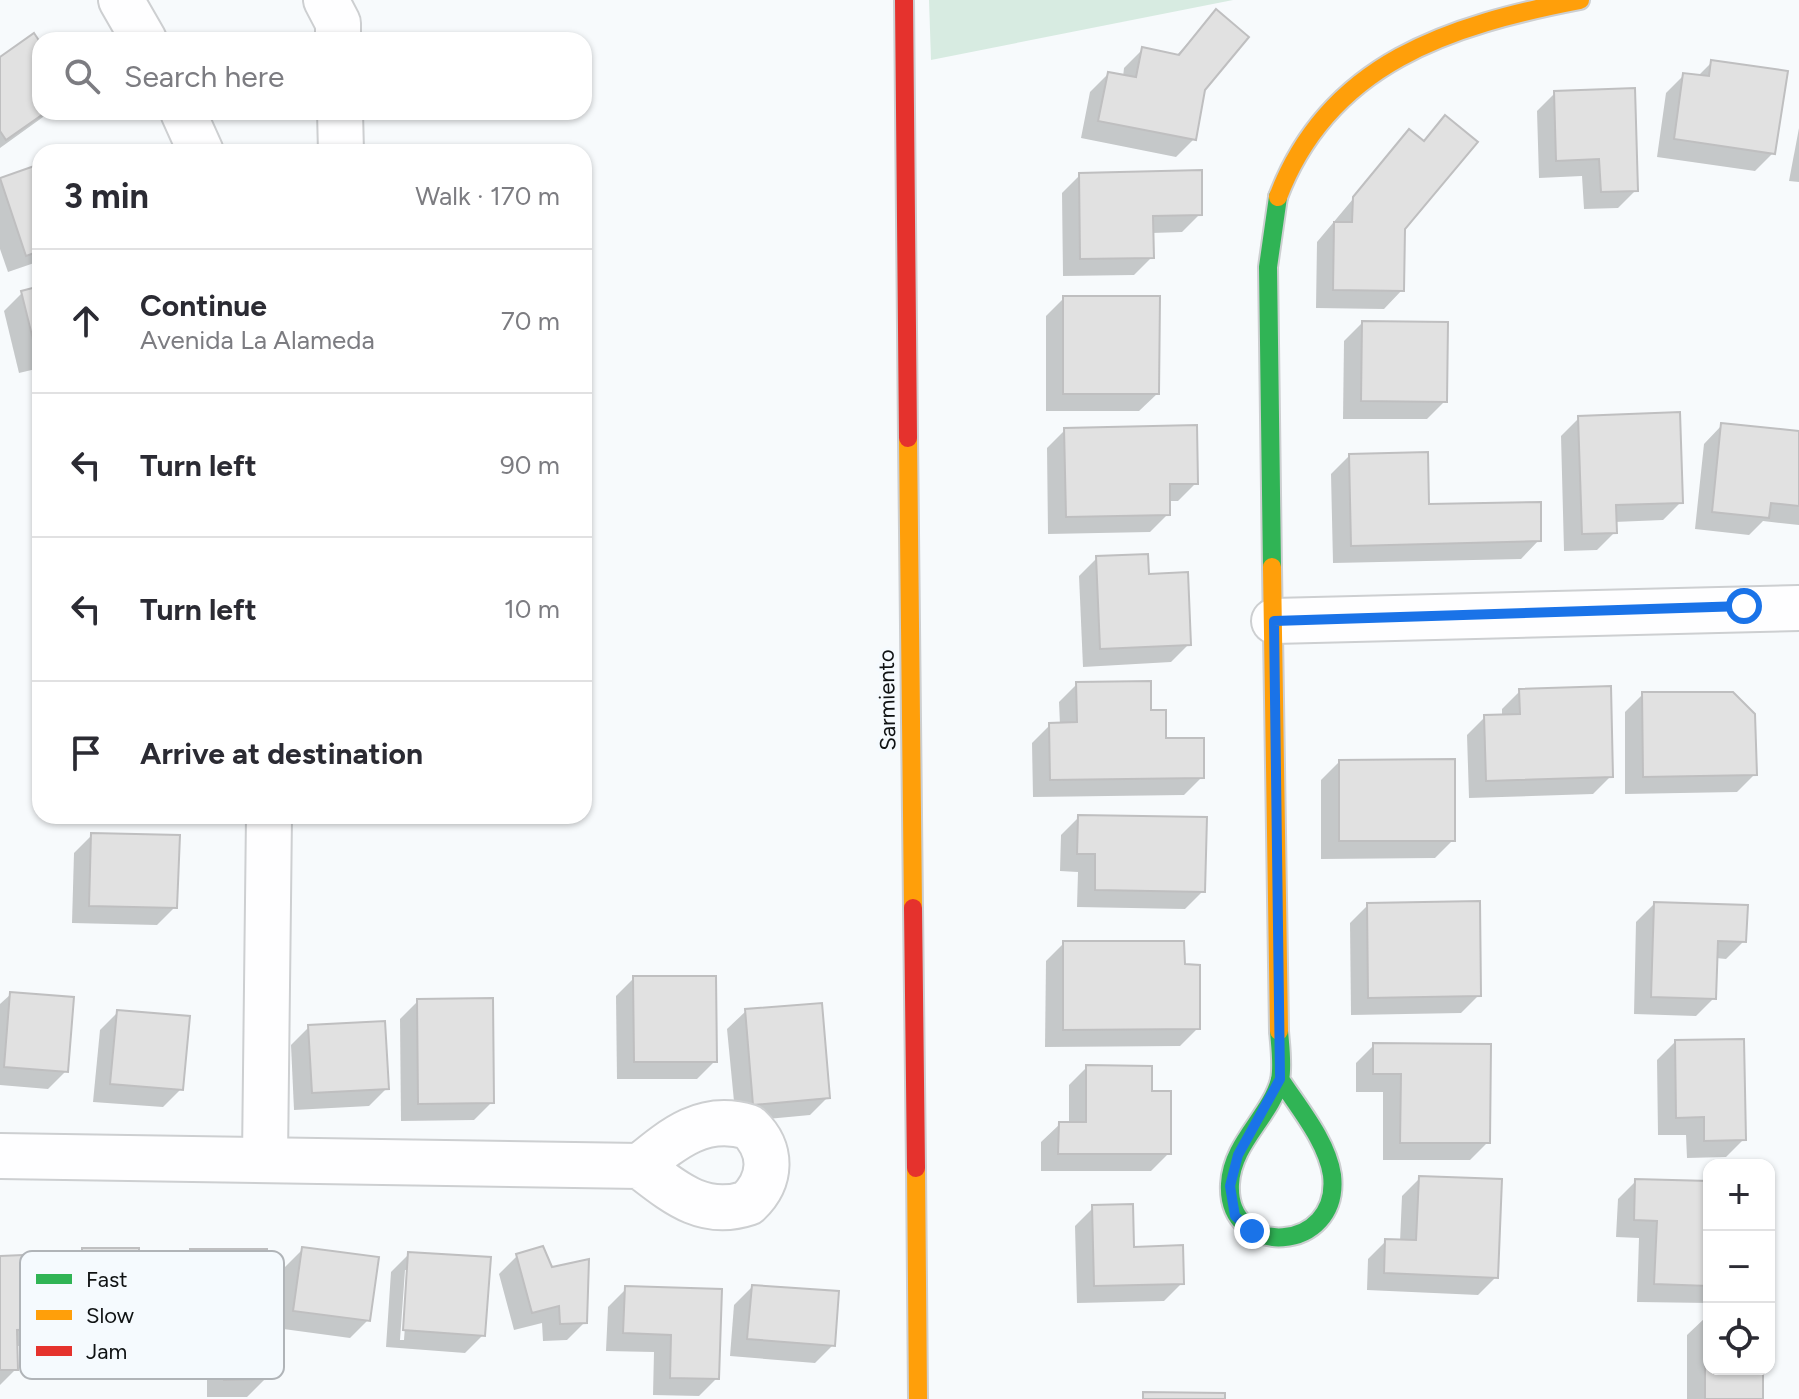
<!DOCTYPE html>
<html lang="en">
<head>
<meta charset="utf-8">
<style>
  :root { --surface:#fff; --page:#f7f7f7; --text:#2b2b33; --muted:#7c7c81; --line:#e1e1e2 }
  body { margin:0; font-family:Figtree,sans-serif; background:var(--page); color:var(--text) }
  .controls { position:absolute; right:24px; bottom:24px; display:grid; overflow:hidden; border-radius:16px; box-shadow:0 2px 6px #0004 }
  .controls button { width:72px; height:72px; display:grid; place-items:center; padding:0; border:0; border-bottom:2px solid var(--line); background:var(--surface); color:var(--text); font:40px sans-serif }
  .stop { position:absolute; width:24px; height:24px; margin:-18px; border:6px solid #1a73e8; border-radius:50%; background:#fff }
  .stop.end { background:#1a73e8; border-color:#fff; box-shadow:0 2px 8px #0008 }
  .list { margin:0; padding:0; list-style:none }
  h2 { display:flex; justify-content:space-between; align-items:center; height:104px; margin:0; padding:0 32px; font-size:34px }
  h2 small { font-size:26px; font-weight:400; color:var(--muted) }
  .list li { display:grid; grid-template-columns:52px 1fr auto; gap:24px; align-items:center; box-sizing:border-box; height:144px; padding:0 32px; border-top:2px solid var(--line) }
  .list b { display:block; font-size:30px; white-space:nowrap }
  .list p { margin:0; font-size:26px; white-space:nowrap; color:var(--muted) }
  .list em { font-size:26px; font-style:normal; color:var(--muted) }
  .icon { flex:none; width:44px; height:44px; fill:none; stroke:currentColor; stroke-width:2; stroke-linecap:round; stroke-linejoin:round }
  .map { position:relative; flex:none; width:1799px; height:1399px; overflow:hidden }
  .search { position:absolute; background:var(--surface); box-shadow:0 2px 6px #0004; left:32px; top:32px; width:560px; height:88px; display:flex; align-items:center; gap:20px; box-sizing:border-box; padding:0 28px; border-radius:24px; color:var(--muted); font-size:30px }
  .panel { position:absolute; background:var(--surface); box-shadow:0 2px 6px #0004; left:32px; top:144px; width:560px; height:680px; border-radius:24px }
  .map>svg:first-child { display:block }
  .green { fill:#d7ebe1 }
  .shadow { fill:#0003; fill-rule:evenodd }
  .building { fill:#e1e1e1; stroke:#bfbfc0; stroke-width:2 }
  .lines { fill:none; stroke-linecap:round; stroke-linejoin:round }
  .street-casing { stroke:#cdcfd1; stroke-width:48 }
  .fast-casing { stroke:#cdcfd1; stroke-width:22 }
  .slow-casing { stroke:#cdcfd1; stroke-width:22 }
  .jam-casing { stroke:#cdcfd1; stroke-width:22 }
  .street { stroke:#fefeff; stroke-width:44 }
  .fast { stroke:#30b455; stroke-width:18 }
  .slow { stroke:#ff9f0a; stroke-width:18 }
  .jam { stroke:#e5322d; stroke-width:18 }
  .route { stroke:#1a73e8; stroke-width:10 }
  .labels { text-anchor:middle; dominant-baseline:central; stroke-width:7; stroke-linejoin:round; paint-order:stroke }
  .street-label { font-size:22px; fill:#0f1213; stroke:#f5fafe }
  .key { fill:#f5fafe; stroke:#b0b4b8; stroke-width:2 }
  .key-label { font-size:22px; fill:#0f1213 }
</style>
</head>
<body>
<div class="map">
<svg width="1799" height="1399" viewBox="0 0 1799 1399">
  <rect width="100%" height="100%" fill="#f7fafc"/>
  <!-- green -->
  <path class="green" d="M929,0H1233L931,60Z"/>
  <!-- shadow -->
  <g class="shadow">
    <path d="M1216,12L1194,139L1176,157L1081,138L1090,92L1108,74L1123,77L1124,68L1142,50L1176,56Z"/>
    <path d="M40,45V112H50L0,148V59Z"/>
    <path d="M1712,62L1773,153L1755,171L1657,157L1666,93L1684,75L1697,77Z"/>
    <path d="M1555,93L1636,190L1618,208L1584,209L1582,176L1539,178L1537,111Z"/>
    <path d="M1445,118L1403,229L1402,290L1384,309L1316,308L1317,242L1409,132L1422,142Z"/>
    <path d="M1799,128V182L1789,181Z"/>
    <path d="M95,147L97,152H81Z"/>
    <path d="M40,166V261L8,272L0,249V181Z"/>
    <path d="M1080,175L1200,214L1182,232L1152,233V257L1134,275L1063,276L1062,193Z"/>
    <path d="M40,288V368L19,373L4,311L22,293Z"/>
    <path d="M1064,298L1158,393L1139,411H1046V316Z"/>
    <path d="M1362,323L1445,401L1427,419H1343L1344,341Z"/>
    <path d="M1579,418L1681,502L1663,520L1614,522L1615,532L1597,550L1564,551L1561,436Z"/>
    <path d="M1722,425L1799,433V525L1763,521L1749,535L1695,529L1704,444Z"/>
    <path d="M1065,430L1196,483L1178,501H1168V514L1150,532L1048,534L1047,448Z"/>
    <path d="M1349,456L1427,506L1539,540L1521,559L1333,563L1331,474Z"/>
    <path d="M1097,558L1147,576L1189,644L1171,662L1083,667L1079,576Z"/>
    <path d="M1077,684L1149,712L1164,740L1202,777L1184,795L1033,797L1032,743L1050,725H1060L1059,702Z"/>
    <path d="M1520,691L1611,776L1593,794L1469,798L1467,735L1485,717H1502V709Z"/>
    <path d="M1643,694L1755,774L1737,792L1625,794V712Z"/>
    <path d="M1339,762L1453,840L1435,858L1321,859V780Z"/>
    <path d="M1079,817L1203,891L1185,909L1077,907L1078,872L1060,871L1061,835Z"/>
    <path d="M92,835L175,907L157,925L72,923L74,853Z"/>
    <path d="M1654,904L1744,941L1726,959L1716,958L1714,998L1696,1016L1634,1014L1636,922Z"/>
    <path d="M1368,905L1479,995L1461,1013L1351,1015L1350,923Z"/>
    <path d="M1064,943L1183,966L1198,1028L1180,1046L1045,1047L1046,961Z"/>
    <path d="M634,978L715,1061L697,1079H617L616,996Z"/>
    <path d="M11,994L66,1071L48,1089L0,1085V1004Z"/>
    <path d="M418,1001L492,1102L474,1120L401,1121L400,1019Z"/>
    <path d="M746,1011L828,1097L810,1115L736,1122L727,1029Z"/>
    <path d="M118,1012L181,1089L163,1107L93,1102L100,1030Z"/>
    <path d="M309,1027L387,1088L369,1106L294,1110L291,1045Z"/>
    <path d="M1675,1042L1744,1139L1726,1157L1687,1158L1686,1135H1658L1657,1060Z"/>
    <path d="M1374,1045L1488,1142L1470,1160H1383V1092H1356V1063Z"/>
    <path d="M1087,1067L1150,1093L1169,1153L1151,1171H1041V1142L1060,1124H1069V1085Z"/>
    <path d="M1420,1178L1496,1277L1478,1295L1367,1290L1368,1259L1386,1241L1400,1242L1402,1196Z"/>
    <path d="M1636,1181L1709,1183V1303L1637,1302L1639,1238L1616,1237L1618,1199Z"/>
    <path d="M1093,1208L1132,1249L1182,1283L1164,1301L1077,1303L1075,1226Z"/>
    <path d="M303,1249L368,1320L350,1338L276,1328L285,1267Z"/>
    <path d="M82,1250L137,1310L119,1328L65,1329L64,1268Z"/>
    <path d="M191,1251H265V1379L247,1397H207V1311H173V1269Z"/>
    <path d="M409,1254L483,1335L465,1353L386,1347L391,1272ZM405,1270H409L404,1340H400Z"/>
    <path d="M517,1256L551,1269L585,1322L567,1340L543,1341L542,1323L514,1330L499,1274Z"/>
    <path d="M0,1258L46,1328L28,1346H15L16,1369L0,1385Z"/>
    <path d="M752,1287L833,1345L815,1363L730,1356L734,1305Z"/>
    <path d="M626,1289L717,1378L699,1396L653,1395L654,1352L606,1351L608,1307Z"/>
    <path d="M1706,1317H1709V1369H1761V1399H1687V1335Z"/>
  </g>
  <!-- building -->
  <g class="building">
    <path d="M1216,9L1249,37L1205,90L1196,140L1098,121L1108,72L1136,77L1142,47L1179,55Z"/>
    <path d="M34,33L40,42V112H46L6,140L0,131V57Z"/>
    <path d="M1711,60L1788,71L1775,154L1674,139L1683,73L1709,76Z"/>
    <path d="M1635,88L1638,191L1601,192L1599,159L1556,161L1554,91Z"/>
    <path d="M1445,115L1478,142L1405,229L1404,291L1333,290L1334,222H1352L1353,197L1409,129L1424,141Z"/>
    <path d="M40,164V251L26,256L0,178Z"/>
    <path d="M1202,170V215L1153,216L1154,258L1080,259L1079,173Z"/>
    <path d="M40,286V355L37,356L21,291Z"/>
    <path d="M1063,296H1160L1159,394H1063Z"/>
    <path d="M1362,321L1448,322L1447,402L1361,401Z"/>
    <path d="M1680,412L1683,503L1616,505L1617,533L1582,534L1578,416Z"/>
    <path d="M1721,423L1799,431V506L1771,503L1769,518L1712,512Z"/>
    <path d="M1197,425L1198,484H1170V515L1066,517L1064,428Z"/>
    <path d="M1428,452L1429,504L1541,502V541L1351,546L1349,454Z"/>
    <path d="M1148,554L1149,574L1188,572L1191,645L1100,649L1096,556Z"/>
    <path d="M1151,681V710H1166V738H1204V778L1050,780L1049,723L1077,722L1076,682Z"/>
    <path d="M1611,686L1613,777L1486,781L1484,715L1520,714L1519,689Z"/>
    <path d="M1642,692H1733L1755,714L1757,775L1643,777Z"/>
    <path d="M1455,759V841H1339V760Z"/>
    <path d="M1078,815L1207,817L1205,892L1095,890V854H1077Z"/>
    <path d="M91,833L180,835L177,908L89,906Z"/>
    <path d="M1480,901L1481,996L1368,998L1367,903Z"/>
    <path d="M1654,902L1748,905L1746,942L1718,941L1716,999L1651,997Z"/>
    <path d="M1063,941H1184L1185,964L1200,965V1029L1063,1030Z"/>
    <path d="M633,976H716L717,1062H634Z"/>
    <path d="M10,992L74,997L68,1072L4,1067Z"/>
    <path d="M493,998L494,1103L418,1104L417,999Z"/>
    <path d="M822,1003L830,1098L753,1105L745,1009Z"/>
    <path d="M117,1010L190,1016L183,1090L110,1084Z"/>
    <path d="M385,1021L389,1089L312,1093L308,1025Z"/>
    <path d="M1744,1039L1746,1140L1704,1141V1117L1676,1118L1675,1040Z"/>
    <path d="M1373,1043L1491,1044L1490,1143H1400L1401,1074H1373Z"/>
    <path d="M1086,1065L1152,1066V1091H1171V1154H1058L1059,1122H1086Z"/>
    <path d="M1419,1176L1502,1179L1498,1278L1384,1273L1385,1239L1416,1240Z"/>
    <path d="M1635,1179L1709,1181V1286L1654,1284L1657,1221L1634,1220Z"/>
    <path d="M1133,1204L1134,1247L1183,1245L1184,1284L1094,1286L1092,1205Z"/>
    <path d="M543,1246L552,1267L589,1259L587,1323L560,1324L559,1306L532,1313L516,1254Z"/>
    <path d="M302,1247L379,1257L370,1321L293,1311Z"/>
    <rect x="82" y="1248" width="57" height="63"/>
    <path d="M190,1249H267V1379L224,1380L225,1294H190Z"/>
    <path d="M408,1252L491,1257L485,1336L403,1330Z"/>
    <path d="M46,1254L48,1329L17,1330L18,1370H0V1256Z"/>
    <path d="M752,1285L839,1291L835,1346L747,1339Z"/>
    <path d="M625,1286L722,1289L719,1379L670,1378L671,1335L623,1333Z"/>
    <path d="M1705,1315H1709V1369H1763V1399H1705Z"/>
    <path d="M1143,1392L1225,1393V1399H1143Z"/>
  </g>
  <g class="lines">
    <defs>
      <g id="street">
        <path d="M121,0L144,40"/>
        <path d="M326,0L338,23V40"/>
        <path d="M183,112L201,152"/>
        <path d="M340,112L341,152"/>
        <path d="M1274,621L1799,608"/>
        <path d="M0,1156L640,1166C674,1192 703,1218 748,1203C772,1180 773,1150 749,1127C704,1113 674,1138 640,1166"/>
        <path d="M265,1157L269,816"/>
      </g>
      <g id="fast">
        <path d="M1272,567L1268,267L1278,197"/>
        <path d="M1279,1031C1280,1045 1283,1065 1280,1080C1270,1117 1232,1143 1230,1184C1226,1259 1341,1254 1332,1175C1327,1141 1298,1107 1280,1079"/>
      </g>
      <g id="slow">
        <path d="M1278,197C1329,62 1451,25 1580,0"/>
        <path d="M908,438L913,908"/>
        <path d="M1272,567L1279,1031"/>
        <path d="M916,1168L918,1399"/>
      </g>
      <g id="jam">
        <path d="M904,0L908,438"/>
        <path d="M913,908L916,1168"/>
      </g>
    </defs>
    <!-- street casing -->
    <use href="#street" class="street-casing"/>
    <!-- fast casing -->
    <use href="#fast" class="fast-casing"/>
    <!-- slow casing -->
    <use href="#slow" class="slow-casing"/>
    <!-- jam casing -->
    <use href="#jam" class="jam-casing"/>
    <!-- street -->
    <use href="#street" class="street"/>
    <!-- fast -->
    <use href="#fast" class="fast"/>
    <!-- slow -->
    <use href="#slow" class="slow"/>
    <!-- jam -->
    <use href="#jam" class="jam"/>
  </g>
  <g class="lines">
    <!-- route -->
    <path class="route" d="M1252,1231L1235,1216L1230,1186L1238,1155L1280,1079L1274,621L1744,606"/>
  </g>
  <g class="labels">
    <!-- street labels -->
    <g class="street-label">
      <text transform="translate(887 700) rotate(-91)">Sarmiento</text>
    </g>
  </g>
  <!-- legend -->
  <rect x="20" y="1251" width="264" height="128" rx="12" class="key"/>
  <rect x="36" y="1274" width="36" height="10" fill="#30b455"/>
  <rect x="36" y="1310" width="36" height="10" fill="#ff9f0a"/>
  <rect x="36" y="1346" width="36" height="10" fill="#e5322d"/>
  <g class="key-label">
    <text x="86" y="1287">Fast</text>
    <text x="86" y="1323">Slow</text>
    <text x="86" y="1359">Jam</text>
  </g>
</svg>
<div class="controls">
<button>+</button>
<button>−</button>
<button><svg class="icon" aria-label="locate" viewBox="0 0 24 24"><circle cx="12" cy="12" r="6"/><path d="M12 2v4M12 18v4M2 12h4M18 12h4"/></svg></button>
</div>
<div class="stop" style="left:1744px;top:606px"></div>
<div class="stop end" style="left:1252px;top:1231px"></div>
<div class="search"><svg class="icon" aria-label="search" viewBox="0 0 24 24"><circle cx="10" cy="10" r="6"/><path d="M15 15l6 6"/></svg>Search here</div>
<section class="panel">
<h2>3 min<small>Walk · 170 m</small></h2>
<ul class="list">
<li><svg class="icon" aria-label="ahead" viewBox="0 0 24 24"><path d="M12 20V5M6 11l6-6 6 6"/></svg><div><b>Continue</b><p>Avenida La Alameda</p></div><em>70 m</em></li>
<li><svg class="icon" aria-label="left" viewBox="0 0 24 24"><path d="M17 20v-9H6M10 6l-5 5 5 5"/></svg><div><b>Turn left</b></div><em>90 m</em></li>
<li><svg class="icon" aria-label="left" viewBox="0 0 24 24"><path d="M17 20v-9H6M10 6l-5 5 5 5"/></svg><div><b>Turn left</b></div><em>10 m</em></li>
<li><svg class="icon" aria-label="arrive" viewBox="0 0 24 24"><path d="M6 21V4h12l-3 4 3 4H6"/></svg><div><b>Arrive at destination</b></div></li>
</ul>
</section>
</div>
</body>
</html>
